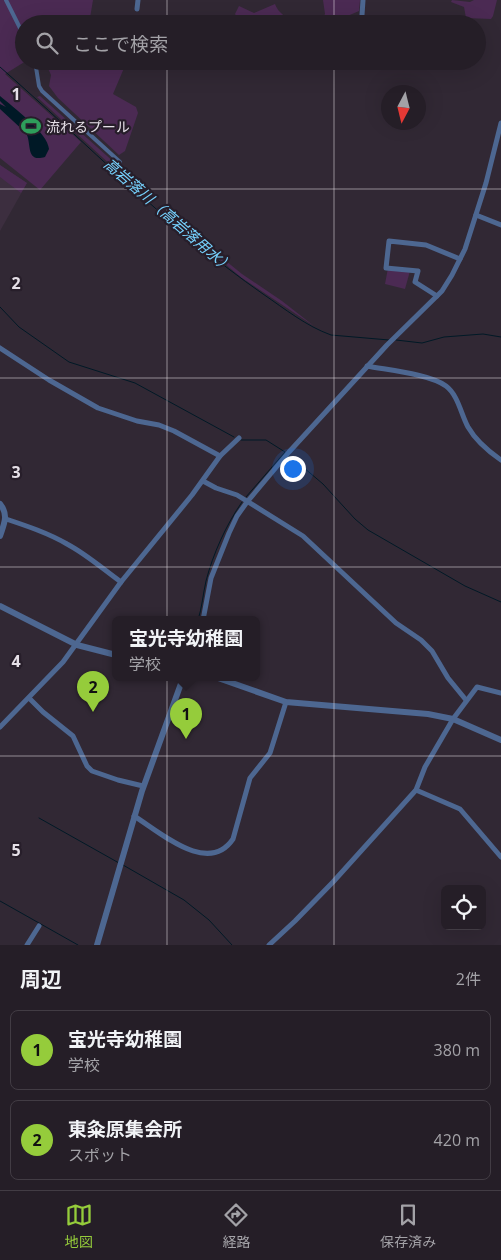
<!DOCTYPE html>
<html lang="ja">
<head>
<meta charset="utf-8">
<style>
  :root { --surface:#251e27; --page:#2d272f; --text:#f1f3f6; --muted:#a3a2a7; --line:#423c44; --accent:#95cc3b }
  body { margin:0; font-family:"Open Sans","Noto Sans JP",sans-serif; background:var(--page); color:var(--text) }
  .controls { position:absolute; right:15px; bottom:15px; display:grid; overflow:hidden; border-radius:8px; box-shadow:0 5px 20px #0002 }
  .controls button { width:45px; height:45px; display:grid; place-items:center; padding:0; border:0; border-bottom:1px solid var(--line); background:var(--surface); color:var(--text); font:25px sans-serif }
  .compass { position:absolute; left:381px; top:85px; width:45px; height:45px; border-radius:50%; background:var(--surface); box-shadow:0 5px 20px #0002; rotate:187deg }
  .you { position:absolute; left:292px; top:468px; width:18px; height:18px; margin:-12px; border:4px solid #fff; border-radius:50%; background:#1a73e8; box-shadow:0 0 0 8px #1a73e833 }
  .badge { display:grid; place-items:center; width:32px; height:32px; border-radius:50%; background:var(--accent); color:#111; font-size:16px; font-weight:700 }
  .pin { position:absolute; translate:-50% -41px; filter:drop-shadow(0 1px 2px #0008) }
  .pin::after { content:''; position:absolute; top:26px; width:18px; height:15px; background:inherit; clip-path:polygon(0 0,100% 0,50% 100%) }
  .popup { position:absolute; left:112px; top:616px; width:148px; height:65px; box-sizing:border-box; display:grid; place-content:center; border-radius:8px; background:var(--surface); filter:drop-shadow(0 1px 4px #0005); font-size:16px; white-space:nowrap; color:var(--muted) }
  .popup b { font-size:19px; color:var(--text) }
  .popup::after { content:''; position:absolute; left:50%; top:100%; margin-left:-10px; border:10px solid transparent; border-top-color:var(--surface) }
  .list { margin:0; padding:0; list-style:none }
  h2 { display:flex; justify-content:space-between; align-items:center; height:65px; margin:0; padding:0 20px; font-size:21px }
  h2 small { font-size:16px; font-weight:400; color:var(--muted) }
  .list li { display:grid; grid-template-columns:32px 1fr auto; gap:15px; align-items:center; box-sizing:border-box; height:80px; margin:0 10px 10px; padding:0 10px; border:1px solid var(--line); border-radius:8px }
  .list b { display:block; font-size:19px; white-space:nowrap }
  .list p { margin:0; font-size:16px; white-space:nowrap; color:var(--muted) }
  .list em { font-size:16px; font-style:normal; color:var(--muted) }
  .icon { flex:none; width:28px; height:28px; fill:none; stroke:currentColor; stroke-width:2; stroke-linecap:round; stroke-linejoin:round }
  .map { position:relative; flex:none; width:501px; height:945px; overflow:hidden }
  .search { position:absolute; background:var(--surface); box-shadow:0 5px 20px #0002; left:15px; right:15px; top:15px; height:55px; display:flex; align-items:center; gap:12px; box-sizing:border-box; padding:0 18px; border-radius:28px; color:var(--muted); font-size:19px }
  .sheet { height:245px; background:var(--surface) }
  nav { display:flex; justify-content:space-around; align-items:center; box-sizing:border-box; height:70px; border-top:1px solid var(--line); background:var(--surface); font-size:14px; color:var(--muted) }
  nav a { display:grid; justify-items:center; gap:2px }
  nav .on { color:var(--accent) }
  .map>svg:first-child { display:block }
  .built { fill:#3c2e3f }
  .green { fill:#4b2a53 }
  .water { fill:#001926 }
  .lines { fill:none; stroke-linecap:round; stroke-linejoin:round }
  .stream { stroke:#001926; stroke-width:1 }
  .pedestrian { stroke:#4d6791; stroke-width:4 }
  .minor { stroke:#4d6791; stroke-width:5 }
  .tertiary { stroke:#4d6791; stroke-width:6 }
  .grid { fill:none; stroke:#e5dfe7; stroke-width:1; stroke-opacity:0.55 }
  .labels { text-anchor:middle; dominant-baseline:central; stroke-width:4.5; stroke-linejoin:round; paint-order:stroke }
  .poi-label { font-size:14px; fill:#e5dfe7; stroke:#271e2a; text-anchor:start }
  .water-label { font-size:15px; font-style:italic; fill:#76d2fe; stroke:#271e2a }
  .grid-label { font-size:16px; text-anchor:middle; font-weight:bold; fill:#e5dfe7; stroke:#271e2a; stroke-width:4.5; stroke-linejoin:round; paint-order:stroke }
</style>
</head>
<body>
<div class="map">
<svg width="501" height="945" viewBox="0 0 501 945">
  <rect width="100%" height="100%" fill="#312834"/>
  <!-- built -->
  <path class="built" d="M0,165L27,183L0,231Z"/>
  <!-- green -->
  <g class="green">
    <path d="M0,0H93L89,24H24V61H26L5,74L81,142L40,190L0,158Z"/>
    <path d="M323,0H360L359,11L345,17L338,24H242L235,14L239,6L254,13L275,4C283,24 304,20 322,19L325,14Z"/>
    <path d="M452,0L470,2L474,0H497L493,16L491,19L466,18L464,7L451,2Z"/>
    <path d="M46,61H127L113,94L136,107L138,113L125,151L119,155L58,98L49,86L51,75L46,64Z"/>
    <path d="M40,96L116,164V166L114,168L37,97Z"/>
    <path d="M0,165L27,183L21,193L0,177Z"/>
    <path d="M163,210L242,274L282,301L314,326L242,278L162,212Z"/>
    <path d="M388,268L410,271L405,289L385,284Z"/>
  </g>
  <!-- water -->
  <path class="water" d="M0,96C13,107 48,133 49,149L45,157C25,163 32,143 26,133L0,109V104L6,107L0,101Z"/>
  <g class="lines">
    <!-- stream -->
    <g class="stream">
      <path d="M0,67C87,143 168,228 263,294C285,309 306,326 331,335L389,340"/>
      <path d="M0,307L19,327L69,362L135,383L234,437"/>
      <path d="M396,340L422,343L444,337L483,334L501,337"/>
      <path d="M241,440H266L285,452L246,497"/>
      <path d="M290,456L323,484L355,519L368,530L465,586L501,602"/>
      <path d="M198,620C202,608 203,594 206,581C213,554 226,525 242,502"/>
      <path d="M39,818L119,863"/>
      <path d="M123,865L184,900L209,920L232,945"/>
      <path d="M0,901L78,945"/>
    </g>
    <!-- pedestrian -->
    <g class="pedestrian">
      <path d="M6,0L24,36"/>
      <path d="M35,61L39,86L42,91L120,162"/>
    </g>
    <!-- minor -->
    <g class="minor">
      <path d="M137,9L138,0"/>
      <path d="M362,15L363,0"/>
      <path d="M476,215L501,225"/>
      <path d="M437,296L415,282L418,271L386,268L389,241L426,245L460,259"/>
      <path d="M0,348L49,380L98,408L137,421L159,425L174,431L220,456"/>
      <path d="M367,366C387,370 430,374 446,386C458,395 461,414 468,427C476,441 488,451 501,460"/>
      <path d="M203,481L216,488L237,495L303,536L396,623L421,640L432,651L448,678L466,700"/>
      <path d="M6,519C27,526 48,533 67,544C86,554 103,569 121,582"/>
      <path d="M203,620L211,578L229,533L237,516L247,502L289,452L387,345L442,291L452,275L465,249L486,183L501,123"/>
      <path d="M29,698L43,712L73,736L87,766L92,771L118,780L143,786"/>
      <path d="M0,727L63,662L121,582L192,495L220,456L239,438"/>
      <path d="M416,790L460,809L501,857"/>
      <path d="M134,816C160,832 208,876 233,839L250,778L270,753L286,702"/>
      <path d="M27,945L39,926"/>
      <path d="M269,945L295,921L333,882L416,790L425,767L453,719L477,687L501,693"/>
    </g>
    <!-- tertiary -->
    <g class="tertiary">
      <path d="M0,504C9,515 4,524 0,536"/>
      <path d="M0,606L77,645L116,655"/>
      <path d="M218,678L286,702L428,714L453,719L501,740"/>
      <path d="M97,945L142,791L183,678"/>
    </g>
  </g>
  <!-- grid -->
  <path class="grid" d="M167,0V24M334,0V24M167,61V945M334,61V945M0,189H501M0,378H501M0,567H501M0,756H501"/>
  <!-- icons -->
  <defs>
    <symbol id="stadium-bare" viewBox="-9 -9 18 18"><path d="M0-5a6.5 5 0 1 0 0 10a6.5 5 0 1 0 0-10ZM-3.5-1.8h7v3.6h-7Z" fill="#2e9e5b" stroke="#271e2a" stroke-width="2.5" paint-order="stroke"/></symbol>
  </defs>
  <g fill-rule="evenodd">
    <use href="#stadium-bare" x="17" y="112" width="28" height="28"/>
  </g>
  <g class="labels">
    <!-- poi labels -->
    <g class="poi-label">
      <text x="46" y="126">流れるプール</text>
    </g>
    <!-- water labels -->
    <g class="water-label">
      <text transform="translate(169 215) rotate(41)">高岩落川（高岩落用水）</text>
    </g>
  </g>
  <g class="grid-label">
    <text x="16" y="100">1</text>
    <text x="16" y="289">2</text>
    <text x="16" y="478">3</text>
    <text x="16" y="667">4</text>
    <text x="16" y="856">5</text>
  </g>
</svg>
<div class="controls">
<button><svg class="icon" aria-label="locate" viewBox="0 0 24 24"><circle cx="12" cy="12" r="6"/><path d="M12 2v4M12 18v4M2 12h4M18 12h4"/></svg></button>
</div>
<svg class="compass" viewBox="-18 -18 36 36"><path d="M0-13l5 13h-10z" fill="#e53935"/><path d="M0 13l5-13h-10z" fill="#a3a2a7"/></svg>
<div class="you"></div>
<div class="pin badge" style="left:186px;top:739px">1</div>
<div class="popup"><b>宝光寺幼稚園</b>学校</div>
<div class="pin badge" style="left:93px;top:712px">2</div>
<div class="search"><svg class="icon" aria-label="search" viewBox="0 0 24 24"><circle cx="10" cy="10" r="6"/><path d="M15 15l6 6"/></svg>ここで検索</div>
</div>
<section class="sheet">
<h2>周辺<small>2件</small></h2>
<ul class="list">
<li><span class="badge">1</span><div><b>宝光寺幼稚園</b><p>学校</p></div><em>380 m</em></li>
<li><span class="badge">2</span><div><b>東粂原集会所</b><p>スポット</p></div><em>420 m</em></li>
</ul>
</section>
<nav>
<a class="on"><svg class="icon" aria-label="map" viewBox="0 0 24 24"><path d="M3 6l6-2 6 2 6-2v14l-6 2-6-2-6 2zM9 4v14M15 6v14"/></svg>地図</a>
<a><svg class="icon" aria-label="directions" viewBox="0 0 24 24"><path d="M12 3l9 9-9 9-9-9zM9 14v-3h6M13 9l2 2-2 2"/></svg>経路</a>
<a><svg class="icon" aria-label="saved" viewBox="0 0 24 24"><path d="M7 4h10v16l-5-4-5 4z"/></svg>保存済み</a>
</nav>
</body>
</html>
